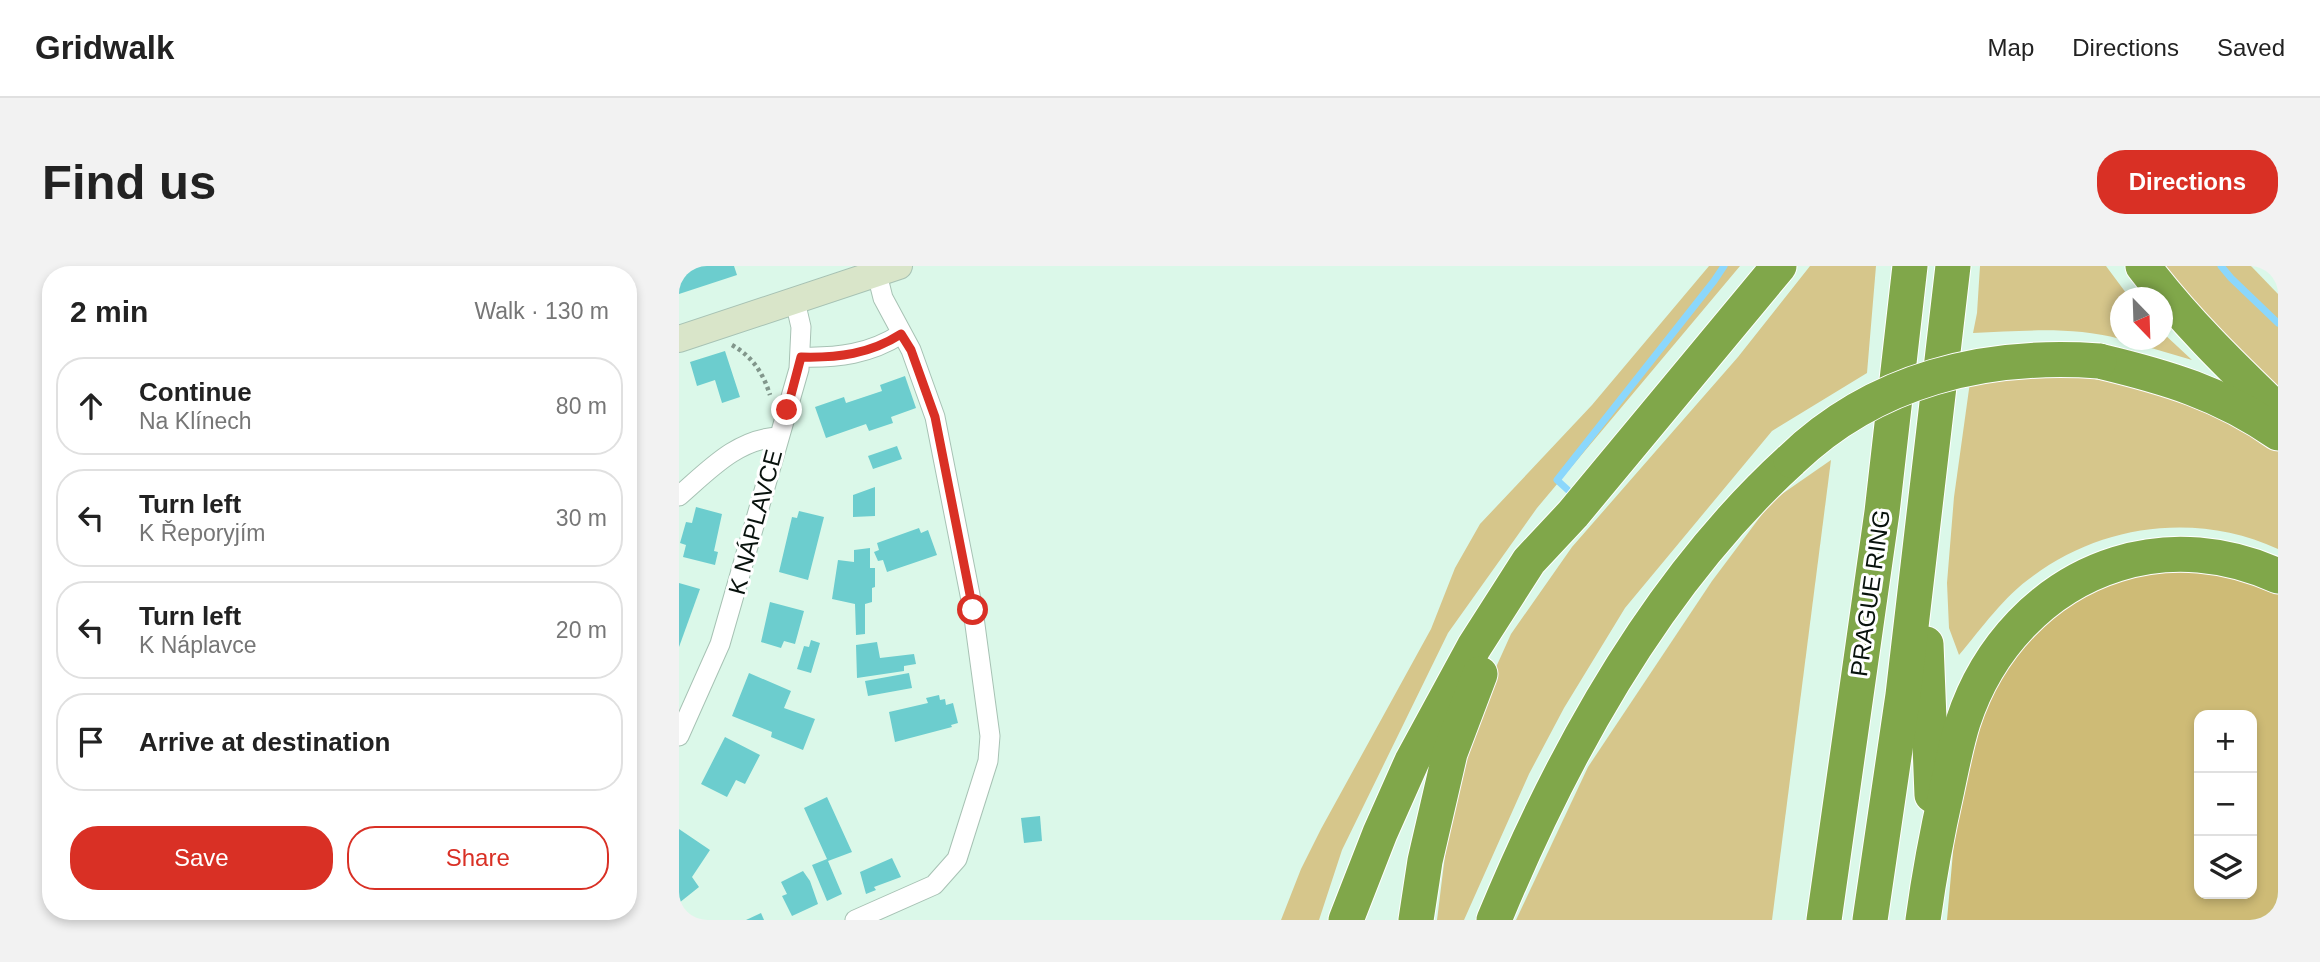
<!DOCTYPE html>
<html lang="en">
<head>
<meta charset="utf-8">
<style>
  :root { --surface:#fff; --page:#f2f2f2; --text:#222; --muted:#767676; --line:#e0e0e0; --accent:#d93025 }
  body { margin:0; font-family:Arial,sans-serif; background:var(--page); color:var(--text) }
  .controls { position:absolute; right:21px; bottom:21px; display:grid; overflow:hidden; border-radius:14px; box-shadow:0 4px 10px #0003 }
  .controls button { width:63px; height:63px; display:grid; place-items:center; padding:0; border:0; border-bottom:2px solid var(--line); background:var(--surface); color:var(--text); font:35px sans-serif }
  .compass { position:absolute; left:1431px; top:21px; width:63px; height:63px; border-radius:50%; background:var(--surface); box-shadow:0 4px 10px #0003; rotate:157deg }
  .stop { position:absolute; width:21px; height:21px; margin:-16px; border:5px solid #d93025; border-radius:50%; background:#fff }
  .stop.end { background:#d93025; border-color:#fff; box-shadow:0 2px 7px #0008 }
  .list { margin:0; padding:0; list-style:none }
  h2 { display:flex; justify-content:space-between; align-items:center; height:91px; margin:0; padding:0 28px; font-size:30px }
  h2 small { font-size:23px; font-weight:400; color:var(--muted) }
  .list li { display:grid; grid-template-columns:46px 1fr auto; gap:21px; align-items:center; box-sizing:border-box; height:98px; margin:0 14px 14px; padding:0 14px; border:2px solid var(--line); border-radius:28px }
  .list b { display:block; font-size:26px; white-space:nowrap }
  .list p { margin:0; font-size:23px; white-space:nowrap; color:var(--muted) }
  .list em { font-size:23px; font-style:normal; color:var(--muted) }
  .actions { display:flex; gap:14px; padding:21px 28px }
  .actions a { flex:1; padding:16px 0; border:2px solid var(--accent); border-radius:28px; text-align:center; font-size:24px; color:var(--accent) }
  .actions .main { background:var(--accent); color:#fff }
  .icon { flex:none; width:38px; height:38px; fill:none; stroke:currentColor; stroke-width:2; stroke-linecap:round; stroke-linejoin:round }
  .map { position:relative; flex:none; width:1599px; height:654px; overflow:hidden; border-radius:28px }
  header { display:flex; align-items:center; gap:42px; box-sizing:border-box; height:98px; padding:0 35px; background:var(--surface); border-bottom:2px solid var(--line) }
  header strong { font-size:33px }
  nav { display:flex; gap:38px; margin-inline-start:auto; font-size:24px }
  .intro { display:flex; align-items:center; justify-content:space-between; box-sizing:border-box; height:168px; padding:0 42px }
  h1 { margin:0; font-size:49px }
  .button { padding:18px 32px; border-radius:28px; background:var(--accent); color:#fff; font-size:24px; font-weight:700 }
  main { display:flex; gap:42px; padding:0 42px }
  aside { flex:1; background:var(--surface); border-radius:28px; box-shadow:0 4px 10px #0003 }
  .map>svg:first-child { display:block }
  .green { fill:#d6c68b }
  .forest { fill:#cebb76; fill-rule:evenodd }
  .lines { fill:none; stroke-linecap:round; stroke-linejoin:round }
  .stream { stroke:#8bd7fc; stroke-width:7 }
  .building { fill:#6ccdce }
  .street-casing { stroke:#a7c2b4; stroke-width:21 }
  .secondary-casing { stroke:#a7c2b4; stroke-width:28 }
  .highway-casing { stroke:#fff; stroke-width:37 }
  .path { stroke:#81968b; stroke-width:4.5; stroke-dasharray:3.5 3.5; stroke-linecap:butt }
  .street { stroke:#fff; stroke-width:19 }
  .secondary { stroke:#d9e5c9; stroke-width:26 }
  .highway { stroke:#80a74a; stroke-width:35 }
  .highway-bridge-casing { stroke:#fff; stroke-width:37; stroke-linecap:butt }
  .highway-bridge { stroke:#80a74a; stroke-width:35 }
  .route { stroke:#d93025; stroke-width:9 }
  .labels { text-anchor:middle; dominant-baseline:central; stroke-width:6; stroke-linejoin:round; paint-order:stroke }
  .street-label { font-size:24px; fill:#08120d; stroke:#fff }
</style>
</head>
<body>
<header>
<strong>Gridwalk</strong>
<nav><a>Map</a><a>Directions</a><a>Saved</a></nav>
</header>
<div class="intro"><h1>Find us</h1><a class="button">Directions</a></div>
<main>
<aside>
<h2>2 min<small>Walk · 130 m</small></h2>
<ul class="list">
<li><svg class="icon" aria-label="ahead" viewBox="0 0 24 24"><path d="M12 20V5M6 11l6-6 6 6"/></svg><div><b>Continue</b><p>Na Klínech</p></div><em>80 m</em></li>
<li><svg class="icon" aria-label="left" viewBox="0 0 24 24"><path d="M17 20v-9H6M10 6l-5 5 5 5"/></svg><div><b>Turn left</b><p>K Řeporyjím</p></div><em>30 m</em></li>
<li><svg class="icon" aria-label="left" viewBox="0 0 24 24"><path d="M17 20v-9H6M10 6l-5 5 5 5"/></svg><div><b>Turn left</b><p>K Náplavce</p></div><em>20 m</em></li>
<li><svg class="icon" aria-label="arrive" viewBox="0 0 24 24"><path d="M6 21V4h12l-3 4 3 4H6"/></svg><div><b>Arrive at destination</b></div></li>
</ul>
<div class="actions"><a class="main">Save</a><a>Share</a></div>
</aside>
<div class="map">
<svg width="1599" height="654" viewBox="0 0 1599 654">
  <rect width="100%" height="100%" fill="#dbf8e9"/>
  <!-- green -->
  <g class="green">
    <path d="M1030,0H1061L858,242L769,367L663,584L640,654H602L622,603L642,563L752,363L776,302L801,258L913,139Z"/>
    <path d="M1131,0H1197L1188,107L1093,165L946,342L885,442L850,508L785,654H758L771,549L804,430L832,368L893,281L1059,91Z"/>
    <path d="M1301,0H1427L1450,31L1442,32L1441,73C1392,60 1344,65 1294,67L1298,47Z"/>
    <path d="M1481,0H1572L1599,28V127Z"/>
    <path d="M1484,67L1513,94L1445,74H1484Z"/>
    <path d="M1339,108L1464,115L1599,178V283C1519,246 1424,258 1354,310C1325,330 1303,362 1280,389L1270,362L1268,317L1275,231L1291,116Z"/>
    <path d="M1152,194L1093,654H837L909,501L1033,315L1093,235Z"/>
  </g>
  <!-- forest -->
  <path class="forest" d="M1508,302L1549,306L1599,327V654H1268L1282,496L1314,417L1364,356L1414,324L1460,306ZM1520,449H1573V628H1520Z"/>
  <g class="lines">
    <!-- stream -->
    <g class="stream">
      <path d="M1542,0L1552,12L1599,57"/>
      <path d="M890,225L878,214L1035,15L1045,0"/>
    </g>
  </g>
  <!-- building -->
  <g class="building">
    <path d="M0,0H55L58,9L0,28Z"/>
    <path d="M46,85L61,131L43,137L36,114L18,120L11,96Z"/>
    <path d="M226,110L237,142L212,151L214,157L190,165L187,158L147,172L136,141L165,131L167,137L203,125L201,119Z"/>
    <path d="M218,180L223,193L194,203L189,190Z"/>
    <path d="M196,221V250L174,251V229Z"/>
    <path d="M17,241L43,248L35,285L39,286L36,299L4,291L7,279L1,277L7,256L13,257Z"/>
    <path d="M120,245L145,251L129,314L100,306L113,251L118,252Z"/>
    <path d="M240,262L242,267L249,264L258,289L208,306L204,294L199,295L195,286L200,284L198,277Z"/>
    <path d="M191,282V302H196V321L193,322V336L186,338V368L177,369L176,338L153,333L159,294L175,296V284Z"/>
    <path d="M0,317L21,323L0,381Z"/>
    <path d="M91,336L125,345L116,378L105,375L102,382L82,376Z"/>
    <path d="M132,374L141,377L132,407L118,403L125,380L130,381Z"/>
    <path d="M198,376L201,392L235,388L237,398L225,400V405L178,412L177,379Z"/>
    <path d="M70,407L112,425L105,442L136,453L124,484L92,471L93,466L53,450Z"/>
    <path d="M230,407L233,422L189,430L186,415Z"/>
    <path d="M260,429L261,434L266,433L267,439L274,437L279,457L272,459L273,461L216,476L210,446L249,437L247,432Z"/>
    <path d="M46,471L81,489L66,518L57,514L48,531L22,518Z"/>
    <path d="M148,531L173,586L149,595L163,628L148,635L133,599L148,593L125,542Z"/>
    <path d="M361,550L363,575L345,577L342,552Z"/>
    <path d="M0,563L31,584L13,611L20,621L0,637Z"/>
    <path d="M213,592L222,611L195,621L197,624L187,628L181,606Z"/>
    <path d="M124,605L131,615L139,638L113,650L103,630L108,628L102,616Z"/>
    <path d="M82,647L85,654H67Z"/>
  </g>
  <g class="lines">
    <defs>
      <g id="street">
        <path d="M122,91C159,92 191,88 222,68"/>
        <path d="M0,230C30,204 58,173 99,171"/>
        <path d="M0,470L41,378L120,103L122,61L116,35"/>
        <path d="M176,654L255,619L278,593L309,495L311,470L294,344L256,151L232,84L204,32L196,0"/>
      </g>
      <path id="secondary" d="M0,73L220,0"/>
      <g id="highway">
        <path d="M1464,0C1504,53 1551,99 1599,145"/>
        <path d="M1420,95C1487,111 1542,127 1599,167"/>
        <path d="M1247,378L1253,529"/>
        <path d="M667,654L701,567L733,495L795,381L850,295L894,248L1100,0"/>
        <path d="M737,654L746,595L771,487L801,408"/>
        <path d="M815,654C883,489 979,315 1112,194"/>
        <path d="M1145,654L1203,246L1231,0"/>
        <path d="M1191,654L1224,429L1274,0"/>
        <path d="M1244,654C1250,610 1258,567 1268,523C1273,500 1277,478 1284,456C1308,382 1364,321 1438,298C1492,281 1548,287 1599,310"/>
      </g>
    </defs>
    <!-- street casing -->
    <use href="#street" class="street-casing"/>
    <!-- secondary casing -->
    <use href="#secondary" class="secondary-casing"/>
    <!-- highway casing -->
    <use href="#highway" class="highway-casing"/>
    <!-- path -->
    <path class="path" d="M53,79C74,91 84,107 91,129"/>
    <!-- street -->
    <use href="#street" class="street"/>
    <!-- secondary -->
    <use href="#secondary" class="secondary"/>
    <!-- highway -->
    <use href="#highway" class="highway"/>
    <defs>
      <path id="highway-bridge" d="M1112,194C1196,113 1306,87 1420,95"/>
    </defs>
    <!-- highway-bridge casing -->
    <use href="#highway-bridge" class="highway-bridge-casing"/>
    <!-- highway-bridge -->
    <use href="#highway-bridge" class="highway-bridge"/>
  </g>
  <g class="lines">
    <!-- route -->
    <path class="route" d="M108,144L122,91C159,92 191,88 222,68L232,84L256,151L294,344"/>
  </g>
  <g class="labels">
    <!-- street labels -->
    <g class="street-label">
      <text transform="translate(76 256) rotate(-75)">K NÁPLAVCE</text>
      <text transform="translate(1191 327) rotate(-82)">PRAGUE RING</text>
    </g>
  </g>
</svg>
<div class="controls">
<button>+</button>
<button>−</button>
<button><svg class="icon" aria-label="layers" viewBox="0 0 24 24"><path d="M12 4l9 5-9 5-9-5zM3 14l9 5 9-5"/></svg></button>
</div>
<svg class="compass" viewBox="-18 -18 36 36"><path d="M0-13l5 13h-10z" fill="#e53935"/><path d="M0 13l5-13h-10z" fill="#767676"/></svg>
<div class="stop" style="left:294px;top:344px"></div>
<div class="stop end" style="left:108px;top:144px"></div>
</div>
</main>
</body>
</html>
